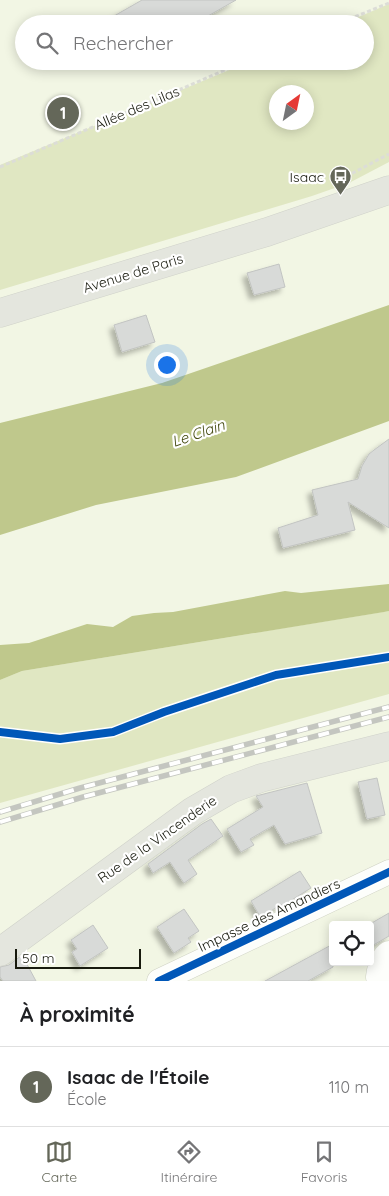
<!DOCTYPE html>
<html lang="fr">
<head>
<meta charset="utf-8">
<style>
  :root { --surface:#fff; --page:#f6f6f6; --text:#202124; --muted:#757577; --line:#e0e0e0; --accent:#646759 }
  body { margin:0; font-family:Quicksand,sans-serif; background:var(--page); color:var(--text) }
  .controls { position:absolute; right:15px; bottom:15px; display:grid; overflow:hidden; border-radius:5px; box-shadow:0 2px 12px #0003 }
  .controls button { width:45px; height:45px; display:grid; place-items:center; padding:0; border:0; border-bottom:1px solid var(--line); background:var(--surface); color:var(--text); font:25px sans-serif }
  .compass { position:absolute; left:269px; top:85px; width:45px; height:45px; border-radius:50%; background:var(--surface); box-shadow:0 2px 12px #0003; rotate:33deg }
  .scale { position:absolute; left:15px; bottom:12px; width:126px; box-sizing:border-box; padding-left:5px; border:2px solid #181a0e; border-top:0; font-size:14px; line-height:18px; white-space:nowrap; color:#181a0e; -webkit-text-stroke:4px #fff; paint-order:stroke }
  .you { position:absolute; left:166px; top:364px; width:18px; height:18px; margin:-12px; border:4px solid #fff; border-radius:50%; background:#1a73e8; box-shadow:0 0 0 8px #1a73e833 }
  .badge { display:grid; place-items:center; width:32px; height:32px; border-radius:50%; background:var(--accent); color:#fff; font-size:16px; font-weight:700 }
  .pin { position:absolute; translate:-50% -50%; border:2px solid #fff; box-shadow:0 1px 5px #0006 }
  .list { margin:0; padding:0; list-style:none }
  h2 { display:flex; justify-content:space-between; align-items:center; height:65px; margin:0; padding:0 20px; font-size:21px }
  h2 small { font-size:16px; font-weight:400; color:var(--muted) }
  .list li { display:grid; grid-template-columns:32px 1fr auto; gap:15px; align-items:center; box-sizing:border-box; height:80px; padding:0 20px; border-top:1px solid var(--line) }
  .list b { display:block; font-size:19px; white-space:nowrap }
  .list p { margin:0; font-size:16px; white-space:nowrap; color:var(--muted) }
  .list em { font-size:16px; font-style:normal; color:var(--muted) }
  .icon { flex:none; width:28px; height:28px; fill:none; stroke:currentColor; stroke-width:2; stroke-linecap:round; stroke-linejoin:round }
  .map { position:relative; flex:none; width:389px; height:981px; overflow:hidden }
  .search { position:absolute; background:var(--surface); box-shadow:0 2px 12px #0003; left:15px; right:15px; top:15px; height:55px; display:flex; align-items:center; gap:12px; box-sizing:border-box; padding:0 18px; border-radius:28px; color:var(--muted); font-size:19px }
  .sheet { height:145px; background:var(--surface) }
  nav { display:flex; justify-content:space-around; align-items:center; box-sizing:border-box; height:70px; border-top:1px solid var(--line); background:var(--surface); font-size:14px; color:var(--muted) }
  nav a { display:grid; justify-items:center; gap:2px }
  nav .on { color:var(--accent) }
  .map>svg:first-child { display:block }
  .green { fill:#e0e7c2; fill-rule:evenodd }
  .water { fill:#bfc88c }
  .building { fill:#d8dad8; stroke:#c2c4c2; filter:url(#shadow) }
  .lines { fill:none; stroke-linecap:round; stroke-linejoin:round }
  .minor-casing { stroke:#cfd2c4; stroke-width:25 }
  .major-casing { stroke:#d0d2ca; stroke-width:29 }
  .path { stroke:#dcddd7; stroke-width:3; stroke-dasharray:4 2.5; stroke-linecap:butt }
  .minor { stroke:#fdfefb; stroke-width:24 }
  .major { stroke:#e4e6de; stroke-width:28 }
  .rail-casing { stroke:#c4c6c0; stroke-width:5.5 }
  .rail { stroke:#fff; stroke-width:4; stroke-dasharray:11; stroke-linecap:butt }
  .cycleway-casing { stroke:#fff; stroke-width:11 }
  .cycleway { stroke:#0057b8; stroke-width:8 }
  .labels { text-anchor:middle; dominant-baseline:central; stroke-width:4.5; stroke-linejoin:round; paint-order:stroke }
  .street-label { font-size:14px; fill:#181a0e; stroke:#fff }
  .poi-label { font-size:14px; fill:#181a0e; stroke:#fff; text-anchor:end }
  .water-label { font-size:15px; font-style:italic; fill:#454b11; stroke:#fff }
</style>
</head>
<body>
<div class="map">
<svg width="389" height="981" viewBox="0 0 389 981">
  <defs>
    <filter id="shadow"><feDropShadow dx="-4.5" dy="4.5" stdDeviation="2.5" flood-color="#0004"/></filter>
  </defs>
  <rect width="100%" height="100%" fill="#f2f6e4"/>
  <!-- green -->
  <g class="green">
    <path d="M389,4V162L349,183L312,196L0,290V165L251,61H365V24H342ZM276,92H306V122H276Z"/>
    <path d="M389,611V694L0,803V680L22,671Z"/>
  </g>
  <!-- water -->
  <g class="water">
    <path d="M389,305V421L236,477L96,505L0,535V423L162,383Z"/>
    <path d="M389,584V611L384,612L22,671L0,680V645L29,643L87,624L113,627L132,616L154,613L173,612L285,591L301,593Z"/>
  </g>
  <!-- building -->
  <g class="building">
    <path d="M142,0H236L194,24H100Z"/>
    <path d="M279,264L285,287L254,295L247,273Z"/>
    <path d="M146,315L155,342L122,352L114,325Z"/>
    <path d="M389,439V528L348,502L355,530L283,548L278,528L318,515L312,490L358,479L362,466L369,454L374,450Z"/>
    <path d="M377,778L385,815L367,819L358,782Z"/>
    <path d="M307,783L322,833L285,844L274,825L250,839L254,845L241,852L227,829L263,807L256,796Z"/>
    <path d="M211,819L223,836L188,860L197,874L184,883L170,862L153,873L148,864L202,824Z"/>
    <path d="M300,871L311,888L282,906L281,904L261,918L251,901Z"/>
    <path d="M184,909L199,931L188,938L191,942L174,953L157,927Z"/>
    <path d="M389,913V936L370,947V924Z"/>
    <path d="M93,925L108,948L80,966L72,952L77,949L71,940Z"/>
    <path d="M333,944V967L308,981H265Z"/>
    <path d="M22,955L36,981H3L0,977V967L9,965Z"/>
  </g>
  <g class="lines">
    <defs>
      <g id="minor">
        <path d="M378,977C379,968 381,958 389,953"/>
        <path d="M159,981L389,872"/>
      </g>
      <g id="major">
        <path d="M0,313L267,232L389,190"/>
        <path d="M0,952L193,811L231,789L261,778L389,746"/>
      </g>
    </defs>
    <!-- minor casing -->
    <use href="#minor" class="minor-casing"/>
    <!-- major casing -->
    <use href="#major" class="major-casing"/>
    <!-- path -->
    <g class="path">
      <path d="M337,24L389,3"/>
      <path d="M0,167L246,61"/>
      <path d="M349,183L347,176L389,154"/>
    </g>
    <!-- minor -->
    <use href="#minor" class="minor"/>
    <!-- major -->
    <use href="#major" class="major"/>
    <defs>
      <g id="rail">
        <path d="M0,812L80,788L389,707"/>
        <path d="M0,822L83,797L389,717"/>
      </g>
    </defs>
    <!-- rail casing -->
    <use href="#rail" class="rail-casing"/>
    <!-- rail -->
    <use href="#rail" class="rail"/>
    <defs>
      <g id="cycleway">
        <path d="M0,732L60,739L113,732L164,712L276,675L389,657"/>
        <path d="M159,981L389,872"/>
      </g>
    </defs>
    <!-- cycleway casing -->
    <use href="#cycleway" class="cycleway-casing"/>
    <!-- cycleway -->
    <use href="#cycleway" class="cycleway"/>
  </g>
  <!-- icons -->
  <defs>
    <symbol id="bus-pin" viewBox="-11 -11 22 30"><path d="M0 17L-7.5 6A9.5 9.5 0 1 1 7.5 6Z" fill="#646759" stroke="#fff"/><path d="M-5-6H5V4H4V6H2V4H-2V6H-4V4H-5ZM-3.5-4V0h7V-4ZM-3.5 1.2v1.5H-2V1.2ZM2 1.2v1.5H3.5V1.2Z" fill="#fff"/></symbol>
  </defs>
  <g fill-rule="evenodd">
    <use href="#bus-pin" x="328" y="164" width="25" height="34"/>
  </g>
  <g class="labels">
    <!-- street labels -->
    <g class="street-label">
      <text transform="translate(137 108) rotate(-23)">Allée des Lilas</text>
      <text transform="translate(133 273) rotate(-17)">Avenue de Paris</text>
      <text transform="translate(157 839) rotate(-35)">Rue de la Vincenderie</text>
      <text transform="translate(269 915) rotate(-25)">Impasse des Amandiers</text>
    </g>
    <!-- poi labels -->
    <g class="poi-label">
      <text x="324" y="177">Isaac</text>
    </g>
    <!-- water labels -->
    <g class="water-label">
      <text transform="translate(198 433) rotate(-19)">Le Clain</text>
    </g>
  </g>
</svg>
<div class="controls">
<button><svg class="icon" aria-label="locate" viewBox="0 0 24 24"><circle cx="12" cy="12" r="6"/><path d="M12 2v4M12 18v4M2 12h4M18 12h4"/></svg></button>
</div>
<svg class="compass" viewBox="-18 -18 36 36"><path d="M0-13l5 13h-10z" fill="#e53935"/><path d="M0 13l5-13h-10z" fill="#757577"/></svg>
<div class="scale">50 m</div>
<div class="you"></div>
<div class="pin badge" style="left:63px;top:113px">1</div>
<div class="search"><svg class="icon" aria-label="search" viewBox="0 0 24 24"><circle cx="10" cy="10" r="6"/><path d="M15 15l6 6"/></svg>Rechercher</div>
</div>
<section class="sheet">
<h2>À proximité<small></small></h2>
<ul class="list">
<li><span class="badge">1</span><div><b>Isaac de l'Étoile</b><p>École</p></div><em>110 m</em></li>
</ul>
</section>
<nav>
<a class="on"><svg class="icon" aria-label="map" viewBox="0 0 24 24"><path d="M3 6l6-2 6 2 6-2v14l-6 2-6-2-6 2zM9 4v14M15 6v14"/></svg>Carte</a>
<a><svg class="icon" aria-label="directions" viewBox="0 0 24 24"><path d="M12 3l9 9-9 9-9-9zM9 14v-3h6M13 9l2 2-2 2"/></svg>Itinéraire</a>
<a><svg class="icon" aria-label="saved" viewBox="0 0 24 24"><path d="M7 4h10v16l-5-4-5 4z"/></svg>Favoris</a>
</nav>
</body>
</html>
